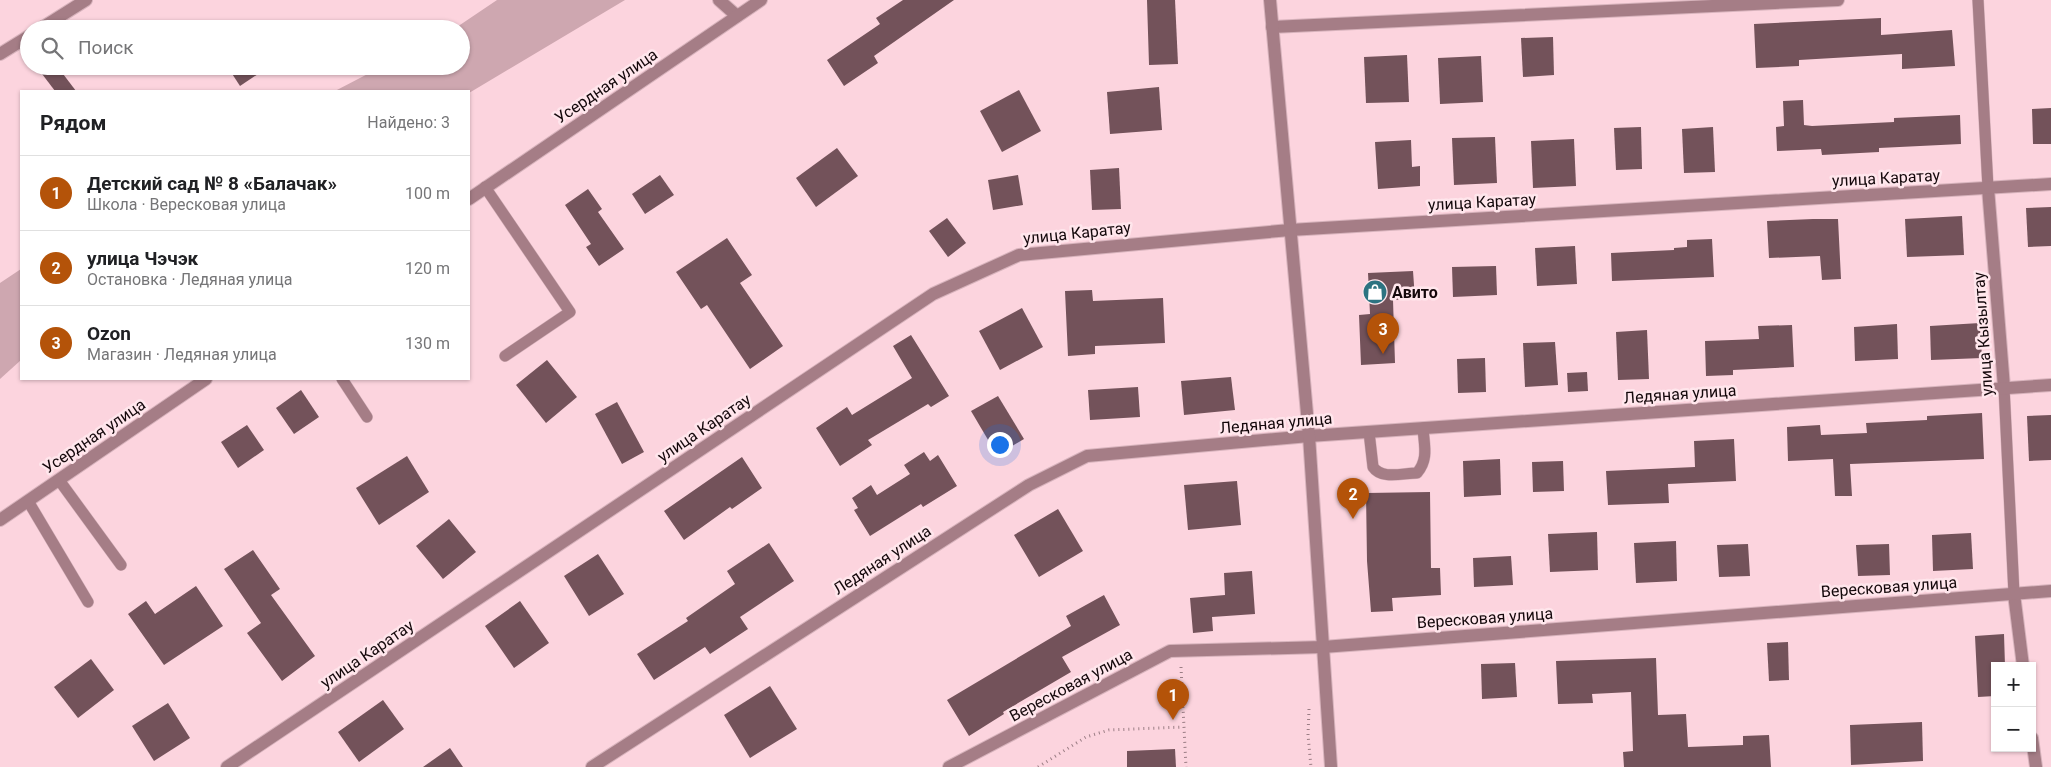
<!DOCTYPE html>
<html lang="ru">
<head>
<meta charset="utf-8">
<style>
  :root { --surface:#fff; --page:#f2f2f2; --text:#202124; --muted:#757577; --line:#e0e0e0; --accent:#b45309 }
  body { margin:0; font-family:Roboto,sans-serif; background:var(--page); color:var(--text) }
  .controls { position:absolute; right:15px; bottom:15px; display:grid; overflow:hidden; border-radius:0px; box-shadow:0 1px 4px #0004 }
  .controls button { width:45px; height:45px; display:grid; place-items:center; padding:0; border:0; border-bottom:1px solid var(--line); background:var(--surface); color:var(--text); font:25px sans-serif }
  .you { position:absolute; left:999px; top:444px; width:18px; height:18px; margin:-12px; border:4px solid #fff; border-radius:50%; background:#1a73e8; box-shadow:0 0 0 8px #1a73e833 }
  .badge { display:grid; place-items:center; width:32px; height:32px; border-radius:50%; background:var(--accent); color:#fff; font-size:16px; font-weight:700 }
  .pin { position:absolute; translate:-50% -41px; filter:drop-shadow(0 1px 2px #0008) }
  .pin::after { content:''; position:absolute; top:26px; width:18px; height:15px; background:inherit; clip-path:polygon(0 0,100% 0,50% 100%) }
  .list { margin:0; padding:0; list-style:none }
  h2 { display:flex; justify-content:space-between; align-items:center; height:65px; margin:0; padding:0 20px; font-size:21px }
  h2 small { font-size:16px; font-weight:400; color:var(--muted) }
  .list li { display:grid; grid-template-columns:32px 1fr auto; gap:15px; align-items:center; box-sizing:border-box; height:75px; padding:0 20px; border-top:1px solid var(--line) }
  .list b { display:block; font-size:19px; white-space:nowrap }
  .list p { margin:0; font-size:16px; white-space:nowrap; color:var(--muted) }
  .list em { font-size:16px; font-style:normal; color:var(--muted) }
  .icon { flex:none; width:28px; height:28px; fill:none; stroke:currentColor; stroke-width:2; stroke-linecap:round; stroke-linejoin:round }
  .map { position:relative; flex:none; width:2051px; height:767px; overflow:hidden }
  .search { position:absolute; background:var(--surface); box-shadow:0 1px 4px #0004; left:20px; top:20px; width:450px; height:55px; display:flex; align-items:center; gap:12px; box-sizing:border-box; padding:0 18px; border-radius:28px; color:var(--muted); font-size:19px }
  .panel { position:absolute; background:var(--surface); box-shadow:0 1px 4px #0004; left:20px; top:90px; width:450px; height:290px; border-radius:0px }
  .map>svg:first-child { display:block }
  .green { fill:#cea7b0 }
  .building { fill:#73525a }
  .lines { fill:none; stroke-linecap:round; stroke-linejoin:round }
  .service-casing { stroke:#d7b3bc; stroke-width:12 }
  .minor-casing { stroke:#d7b3bc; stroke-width:14 }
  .tertiary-casing { stroke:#d7b3bc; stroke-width:14 }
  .path { stroke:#9b7e85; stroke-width:3; stroke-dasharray:1 4; stroke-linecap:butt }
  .service { stroke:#a57d86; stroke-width:11 }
  .minor { stroke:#a57d86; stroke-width:12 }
  .tertiary { stroke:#a57d86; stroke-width:12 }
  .labels { text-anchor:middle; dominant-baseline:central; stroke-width:5; stroke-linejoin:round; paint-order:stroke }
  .street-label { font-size:16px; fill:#14080b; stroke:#ffe6ec }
  .poi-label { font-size:16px; font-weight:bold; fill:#14080b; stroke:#ffe6ec; text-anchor:start }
</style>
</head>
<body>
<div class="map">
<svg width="2051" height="767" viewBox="0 0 2051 767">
  <rect width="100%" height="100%" fill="#fcd4de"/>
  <!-- green -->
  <g class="green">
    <path d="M497,0H625L469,93V91H335L383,66H461V29H454Z"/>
    <path d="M21,269V360L0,379V283Z"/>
  </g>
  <!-- building -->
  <g class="building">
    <path d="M903,0H954L874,56L878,63L844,86L827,60L880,24L876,18Z"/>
    <path d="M1147,0H1175L1178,64L1149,65Z"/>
    <path d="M1881,18V35L1952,30L1955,66L1902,69V54L1799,60V66L1756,68L1754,24Z"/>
    <path d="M1553,37L1554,75L1523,77L1521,38Z"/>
    <path d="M1407,55L1409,102L1366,103L1364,57Z"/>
    <path d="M1481,56L1483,102L1440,104L1438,58Z"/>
    <path d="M36,66H57L76,91H55Z"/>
    <path d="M227,66H270L240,86Z"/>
    <path d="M1159,87L1162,130L1110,134L1107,92Z"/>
    <path d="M1019,90L1041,131L1002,152L980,111Z"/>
    <path d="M1803,100L1804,125L1812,126L1894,122V118L1960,115L1961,144L1879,148V152L1822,155L1821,149L1777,151L1776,127L1784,126L1783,101Z"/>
    <path d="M2051,108V144H2033L2032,109Z"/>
    <path d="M1641,127L1642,169L1616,170L1614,128Z"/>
    <path d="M1713,127L1715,172L1684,173L1682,129Z"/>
    <path d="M1495,137L1497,183L1454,185L1452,138Z"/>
    <path d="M1574,139L1576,186L1533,188L1531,141Z"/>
    <path d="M1411,140L1412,167L1420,166V186L1378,189L1375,142Z"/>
    <path d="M837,148L858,176L816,207L796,178Z"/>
    <path d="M1119,168L1121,209L1092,210L1090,170Z"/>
    <path d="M660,175L674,195L645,214L632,194Z"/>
    <path d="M1018,175L1023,205L993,210L988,180Z"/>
    <path d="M588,189L602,209L598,212L624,249L599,266L586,247L591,244L565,205Z"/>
    <path d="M2051,207V246L2028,247L2026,208Z"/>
    <path d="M1962,216L1964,255L1907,257L1905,219Z"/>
    <path d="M947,218L966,243L948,257L929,231Z"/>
    <path d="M1813,219H1838L1841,279L1822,280L1820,256L1769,258L1767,221Z"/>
    <path d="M727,238L752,275L740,283L783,346L750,369L707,305L701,309L676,272Z"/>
    <path d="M1712,239L1714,277L1612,281L1611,253L1674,250V248L1687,247V240Z"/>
    <path d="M1575,246L1577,284L1537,286L1535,248Z"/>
    <path d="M1496,266L1497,295L1453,297L1452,267Z"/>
    <path d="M1413,271L1415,299L1393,300L1395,363L1361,365L1359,315L1370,314L1368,273Z"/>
    <path d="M1092,290L1093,301L1163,298L1165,343L1095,346V354L1068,356L1065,291Z"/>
    <path d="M1022,308L1043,347L1000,370L979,331Z"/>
    <path d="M1980,323L1982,358L1931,360L1930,326Z"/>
    <path d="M1897,324L1898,359L1855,361L1854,327Z"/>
    <path d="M1792,325L1794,367L1733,370V375L1706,376L1705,341L1759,339L1758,326Z"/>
    <path d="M1647,330L1649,379L1618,380L1616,332Z"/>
    <path d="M911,335L949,396L931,407L928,404L868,440L872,445L840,466L816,428L847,407L852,415L912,378L893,346Z"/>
    <path d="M1555,342L1558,385L1525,387L1523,343Z"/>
    <path d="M1485,358L1486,392L1458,393L1457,359Z"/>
    <path d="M547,360L577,397L546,423L516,385Z"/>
    <path d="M1587,372L1588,391L1568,392L1567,373Z"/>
    <path d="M1231,377L1235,410L1184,415L1181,381Z"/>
    <path d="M1138,387L1140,417L1090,420L1088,390Z"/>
    <path d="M301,390L319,417L294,434L276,408Z"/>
    <path d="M998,396L1024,439L997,455L971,411Z"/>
    <path d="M617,402L644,452L622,464L595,414Z"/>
    <path d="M1982,413L1984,459L1850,464L1852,496H1835L1833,459L1788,461L1787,427L1820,425L1821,435L1867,433L1866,423L1927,420V416Z"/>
    <path d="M2051,415V460L2029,461L2027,416Z"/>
    <path d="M247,425L264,450L238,468L221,442Z"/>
    <path d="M1734,439L1736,481L1668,484L1669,503L1608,505L1606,471L1695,467L1694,441Z"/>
    <path d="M924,452L930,461L938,455L957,486L923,507L921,504L870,536L854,510L858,508L852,498L871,485L877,495L910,474L904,465Z"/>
    <path d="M407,456L429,492L379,525L356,488Z"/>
    <path d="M742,457L762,488L732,509L730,507L684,540L664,511Z"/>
    <path d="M1500,459L1501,495L1464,497L1463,461Z"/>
    <path d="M1563,461L1564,491L1533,492L1532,462Z"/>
    <path d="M1237,481L1241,525L1188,530L1184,485Z"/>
    <path d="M1430,492L1431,568H1440L1441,595L1392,598L1393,611L1371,612L1367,561L1366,493Z"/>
    <path d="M1058,509L1083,551L1039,577L1014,535Z"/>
    <path d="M449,519L476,552L443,579L416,546Z"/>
    <path d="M1597,532L1598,570L1550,572L1548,534Z"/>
    <path d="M1971,533L1973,569L1933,571L1932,535Z"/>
    <path d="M1676,541L1677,581L1636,583L1634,543Z"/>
    <path d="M769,543L794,581L740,617L748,629L710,654L705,647L654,680L637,654L688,621L686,618L735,584L727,571Z"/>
    <path d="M1748,544L1750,576L1719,577L1717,545Z"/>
    <path d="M1889,544L1890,575L1858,576L1856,545Z"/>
    <path d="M253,550L280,589L271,595L315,656L282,681L247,633L261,623L224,569Z"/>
    <path d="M598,554L624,594L589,616L564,576Z"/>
    <path d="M1511,556L1513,585L1474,587L1473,558Z"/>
    <path d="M1252,571L1255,614L1212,617L1213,631L1193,633L1190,598L1225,595L1224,573Z"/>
    <path d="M196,586L223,626L164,665L128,614L146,601L155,614Z"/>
    <path d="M1104,595L1120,625L1062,657L1071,672L1003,712L1004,714L969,736L947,700L1071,626L1066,616Z"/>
    <path d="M520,601L549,643L514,668L485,626Z"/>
    <path d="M2004,634L2005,666H1995V696L1978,697L1975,636Z"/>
    <path d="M1788,642L1789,680L1769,681L1767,643Z"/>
    <path d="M1656,658L1658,715L1686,714L1688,747L1743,745V736L1769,735L1771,767H1624L1623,752L1633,751L1631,692L1592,694L1593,703L1558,704L1556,661Z"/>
    <path d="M91,659L114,690L78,718L54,687Z"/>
    <path d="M1515,663L1517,697L1482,699L1481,664Z"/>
    <path d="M770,686L797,729L750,758L724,715Z"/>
    <path d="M383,700L404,729L359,762L338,732Z"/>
    <path d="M168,703L190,738L154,761L132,726Z"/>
    <path d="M1922,722L1923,761L1851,765L1850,725Z"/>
    <path d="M450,748L463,767H423Z"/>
    <path d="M1175,749L1176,767H1127V751Z"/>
  </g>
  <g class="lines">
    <defs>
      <g id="service">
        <path d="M1978,0L1988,188"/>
        <path d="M485,187L570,312L505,356"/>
        <path d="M342,379L367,417"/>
        <path d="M2004,387L2014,594"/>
        <path d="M1369,432L1373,467C1382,480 1403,473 1417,473C1429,459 1424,445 1423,428"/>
        <path d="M59,480L121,565"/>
        <path d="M28,501L88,602"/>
      </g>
      <g id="minor">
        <path d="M719,0L737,16"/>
        <path d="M1272,27L1838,0"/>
        <path d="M40,29L86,0"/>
        <path d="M0,54L29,36"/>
        <path d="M1988,188L2004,387"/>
        <path d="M469,199L761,0"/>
        <path d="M0,520L206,379"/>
        <path d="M2014,594L2023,666"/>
        <path d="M2032,738L2036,767"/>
        <path d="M227,767L933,294L1019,255L1290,230L2051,184"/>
        <path d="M592,767L1029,485L1087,456L1309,436L2051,385"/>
        <path d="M949,767L1170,651L1323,647L2051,591"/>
      </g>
      <path id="tertiary" d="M1270,0L1309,436L1331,767"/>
    </defs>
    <!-- service casing -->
    <use href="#service" class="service-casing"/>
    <!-- minor casing -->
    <use href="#minor" class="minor-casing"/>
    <!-- tertiary casing -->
    <use href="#tertiary" class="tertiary-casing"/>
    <!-- path -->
    <g class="path">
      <path d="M1181,667L1186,767"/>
      <path d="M1309,709L1308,735L1311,767"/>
      <path d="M1038,767L1086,737L1109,730L1183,727"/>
    </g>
    <!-- service -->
    <use href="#service" class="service"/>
    <!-- minor -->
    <use href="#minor" class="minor"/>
    <!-- tertiary -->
    <use href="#tertiary" class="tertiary"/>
  </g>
  <!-- icons -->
  <defs>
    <symbol id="shop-disc" viewBox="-11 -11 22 22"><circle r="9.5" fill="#2d7381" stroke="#ffe6ec"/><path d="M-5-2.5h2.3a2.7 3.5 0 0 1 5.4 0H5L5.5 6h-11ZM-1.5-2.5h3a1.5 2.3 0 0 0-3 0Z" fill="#fff"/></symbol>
  </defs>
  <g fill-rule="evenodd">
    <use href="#shop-disc" x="1361" y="278" width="28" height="28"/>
  </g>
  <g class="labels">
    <!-- street labels -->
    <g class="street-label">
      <text transform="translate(606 86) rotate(-34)">Усердная улица</text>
      <text transform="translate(1886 178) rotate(-3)">улица Каратау</text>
      <text transform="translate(1482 202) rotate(-3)">улица Каратау</text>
      <text transform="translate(1077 233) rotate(-6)">улица Каратау</text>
      <text transform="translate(1983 334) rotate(-94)">улица Кызылтау</text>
      <text transform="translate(1680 394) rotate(-4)">Ледяная улица</text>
      <text transform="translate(1276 423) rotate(-5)">Ледяная улица</text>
      <text transform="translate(704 428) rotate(-34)">улица Каратау</text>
      <text transform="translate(94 436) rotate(-34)">Усердная улица</text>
      <text transform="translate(882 560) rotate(-33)">Ледяная улица</text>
      <text transform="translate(1889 587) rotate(-4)">Вересковая улица</text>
      <text transform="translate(1485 618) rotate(-4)">Вересковая улица</text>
      <text transform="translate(367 654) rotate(-34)">улица Каратау</text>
      <text transform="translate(1071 685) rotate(-28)">Вересковая улица</text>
    </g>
    <!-- poi labels -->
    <g class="poi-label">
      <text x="1392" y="292">Авито</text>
    </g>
  </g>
</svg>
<div class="controls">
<button>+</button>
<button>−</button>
</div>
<div class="you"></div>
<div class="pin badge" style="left:1173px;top:720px">1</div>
<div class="pin badge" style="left:1353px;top:519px">2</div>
<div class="pin badge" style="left:1383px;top:354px">3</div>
<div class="search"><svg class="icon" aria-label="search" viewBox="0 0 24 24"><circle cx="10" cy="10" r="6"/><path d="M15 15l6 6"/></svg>Поиск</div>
<section class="panel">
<h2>Рядом<small>Найдено: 3</small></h2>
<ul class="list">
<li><span class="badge">1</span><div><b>Детский сад № 8 «Балачак»</b><p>Школа · Вересковая улица</p></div><em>100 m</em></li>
<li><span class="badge">2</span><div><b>улица Чэчэк</b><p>Остановка · Ледяная улица</p></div><em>120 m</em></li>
<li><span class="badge">3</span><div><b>Ozon</b><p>Магазин · Ледяная улица</p></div><em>130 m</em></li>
</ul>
</section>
</div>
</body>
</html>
